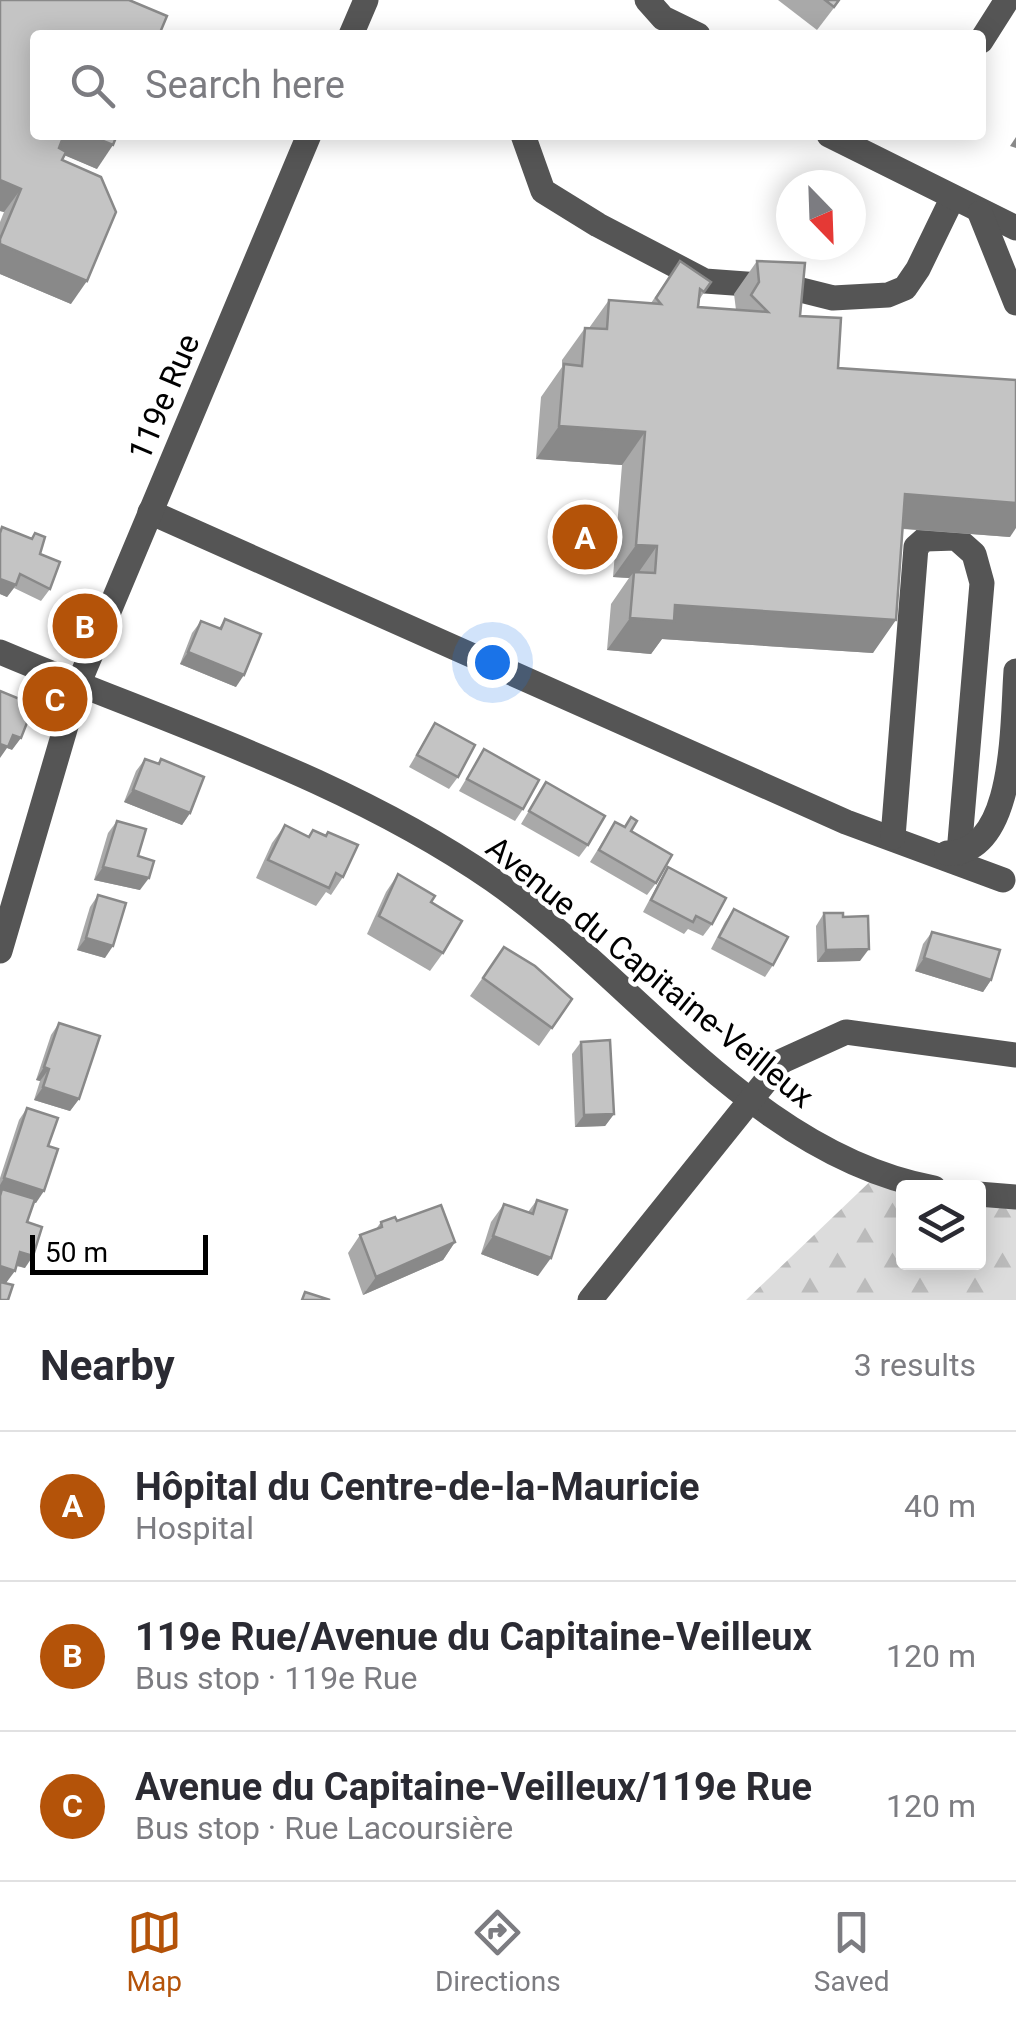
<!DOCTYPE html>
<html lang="en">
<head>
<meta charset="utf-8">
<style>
  :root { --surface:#fff; --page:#f2f2f3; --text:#2b2b33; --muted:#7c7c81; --line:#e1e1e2; --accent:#b45309 }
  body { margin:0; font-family:Roboto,sans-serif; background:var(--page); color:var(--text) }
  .controls { position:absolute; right:30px; bottom:30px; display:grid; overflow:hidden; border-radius:10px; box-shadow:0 5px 25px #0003 }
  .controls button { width:90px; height:90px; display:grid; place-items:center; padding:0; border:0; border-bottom:2px solid var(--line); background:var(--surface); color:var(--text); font:50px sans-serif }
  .compass { position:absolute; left:776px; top:170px; width:90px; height:90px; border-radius:50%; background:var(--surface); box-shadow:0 5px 25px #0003; rotate:157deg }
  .scale { position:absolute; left:30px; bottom:25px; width:178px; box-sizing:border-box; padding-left:10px; border:5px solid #000; border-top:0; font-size:28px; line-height:35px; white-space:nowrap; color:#000; -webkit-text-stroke:8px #fff; paint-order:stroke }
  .you { position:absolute; left:492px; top:662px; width:35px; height:35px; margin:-25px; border:8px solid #fff; border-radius:50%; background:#1a73e8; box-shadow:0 0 0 15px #1a73e833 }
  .badge { display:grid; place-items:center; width:65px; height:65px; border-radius:50%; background:var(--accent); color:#fff; font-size:32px; font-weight:700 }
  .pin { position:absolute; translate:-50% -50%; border:5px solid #fff; box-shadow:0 2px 10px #0006 }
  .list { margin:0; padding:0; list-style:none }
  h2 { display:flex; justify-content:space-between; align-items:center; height:130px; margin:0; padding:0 40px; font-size:42px }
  h2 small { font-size:32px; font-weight:400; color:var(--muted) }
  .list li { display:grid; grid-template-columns:65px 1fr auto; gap:30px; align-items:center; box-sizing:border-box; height:150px; padding:0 40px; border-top:2px solid var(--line) }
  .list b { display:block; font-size:38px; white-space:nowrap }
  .list p { margin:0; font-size:32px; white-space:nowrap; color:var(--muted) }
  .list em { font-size:32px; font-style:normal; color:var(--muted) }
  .icon { flex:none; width:55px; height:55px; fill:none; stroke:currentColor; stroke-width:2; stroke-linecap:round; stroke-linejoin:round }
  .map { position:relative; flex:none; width:1016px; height:1300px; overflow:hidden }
  .search { position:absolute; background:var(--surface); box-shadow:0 5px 25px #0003; left:30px; right:30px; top:30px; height:110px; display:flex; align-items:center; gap:25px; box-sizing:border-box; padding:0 35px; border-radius:10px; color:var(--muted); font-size:38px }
  .sheet { height:580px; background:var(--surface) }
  nav { display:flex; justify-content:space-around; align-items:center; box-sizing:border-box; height:140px; border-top:2px solid var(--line); background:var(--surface); font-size:28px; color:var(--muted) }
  nav a { display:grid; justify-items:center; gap:5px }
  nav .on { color:var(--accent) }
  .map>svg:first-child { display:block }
  .forest { fill:url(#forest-firs) }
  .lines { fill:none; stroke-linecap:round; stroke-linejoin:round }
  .minor { stroke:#555; stroke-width:25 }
  .wall { fill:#a9a9a9 }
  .shaded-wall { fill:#898989 }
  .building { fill:#c4c4c4; stroke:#898989; stroke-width:2.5 }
  .labels { text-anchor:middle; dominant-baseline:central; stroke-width:9; stroke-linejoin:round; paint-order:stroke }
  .street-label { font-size:32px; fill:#000; stroke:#fff }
</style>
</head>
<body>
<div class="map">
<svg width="1016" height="1300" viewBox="0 0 1016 1300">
  <defs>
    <pattern id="forest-firs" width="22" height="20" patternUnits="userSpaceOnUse" patternTransform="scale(2.5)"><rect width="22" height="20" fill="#dcdcdc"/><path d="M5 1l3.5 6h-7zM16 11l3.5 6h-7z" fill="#bbb"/></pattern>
  </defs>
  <rect width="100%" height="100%" fill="#fff"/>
  <!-- forest -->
  <path class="forest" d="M880,1172L904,1188V1262H978L979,1194L1016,1197V1300H746Z"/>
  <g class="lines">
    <!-- minor -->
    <g class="minor">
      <path d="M647,0L663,18L698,35"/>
      <path d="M351,35L366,0"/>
      <path d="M981,41L1007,0"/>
      <path d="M523,135L543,191L598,225L705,281L789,287L833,298L888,295L905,288L918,269L952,199"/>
      <path d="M829,135L1016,228"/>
      <path d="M980,213L1016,303"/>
      <path d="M150,512L846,822L1003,880"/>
      <path d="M0,652C165,722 344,777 493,880C635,979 755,1155 934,1188"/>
      <path d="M893,837L916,547L925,539L956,538L974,554L982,583L959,853"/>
      <path d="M947,853C1016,854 1012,725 1016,671"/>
      <path d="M0,951L78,685L309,135"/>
      <path d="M978,1194L1016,1197"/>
      <path d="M590,1300L782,1061L846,1032L1016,1055"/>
    </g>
  </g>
  <!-- wall -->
  <g class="wall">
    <path d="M0,0L97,169L65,155L62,160L71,304L0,274V222L4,212L0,211Z"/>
    <path d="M778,0H840L817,30Z"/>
    <path d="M680,261L711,282L699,300L698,307L736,310L734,294L757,261L838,368L1010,537L903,529L873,653L662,639L651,654L607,650L611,604L629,578L613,577L622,465L536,459L541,397L562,367V360L585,328H589L609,300L651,303Z"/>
    <path d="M2,527L30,539L35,533L50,589L41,601L14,588L7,597L0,594V531Z"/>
    <path d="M225,619L236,687L180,664L192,633L201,621L219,628Z"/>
    <path d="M435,723L458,777L449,789L409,767Z"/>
    <path d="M484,749L523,809L515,821L459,791Z"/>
    <path d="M145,759L157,764L161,759L190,813L182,825L124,802L136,771Z"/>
    <path d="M546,782L588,845L579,857L521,824Z"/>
    <path d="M631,817V831L656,883L647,895L590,862L615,822L624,827Z"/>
    <path d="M117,821L138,856L140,890L94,880L108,833Z"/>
    <path d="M285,825L308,836L313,830L343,877L331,895L326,892L316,906L256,878L272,843Z"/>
    <path d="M668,867L712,924L703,936L688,929L684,934L643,912L660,880Z"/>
    <path d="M398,874L443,953L430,971L367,934L386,892Z"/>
    <path d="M98,895L105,958L77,950L90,907Z"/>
    <path d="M734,909L773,965L765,977L711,949L725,922Z"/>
    <path d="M824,913L843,917L860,961L817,962L816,926Z"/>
    <path d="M932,932L991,980L983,992L915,971L923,944Z"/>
    <path d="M504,947L572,999L539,1046L470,996Z"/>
    <path d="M59,1023L79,1099L70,1111L34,1100L40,1081L36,1080L51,1035Z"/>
    <path d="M581,1042L614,1114L605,1126L575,1127L572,1054Z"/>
    <path d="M27,1108L48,1146L36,1203L34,1202L27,1222L25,1268L16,1266L6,1283L0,1281V1178L19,1120Z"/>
    <path d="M537,1200L538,1276L481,1254L491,1222L504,1204L528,1212Z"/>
    <path d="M397,1221L455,1242L443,1260L363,1295L348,1253L360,1235L376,1229L381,1222Z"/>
  </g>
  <!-- shaded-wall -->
  <g class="shaded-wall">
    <path d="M62,135H88L113,145L97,169L52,150Z"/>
    <path d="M1016,137V148L1010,146Z"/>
    <path d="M0,180L21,189L4,212L0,211Z"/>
    <path d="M0,244L87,281L71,304L0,274Z"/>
    <path d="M559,426L645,432L622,465L536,459Z"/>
    <path d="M905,494L1016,503V528L1010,537L882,527Z"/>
    <path d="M636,545L657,546L634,579V572L629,578L613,577Z"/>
    <path d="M0,579L16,585L7,597L0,594Z"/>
    <path d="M675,605L896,620L873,653L662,639L651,654L607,650L630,618Z"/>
    <path d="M188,652L244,675L236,687L180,664Z"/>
    <path d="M13,735L21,738L12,750L7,748L0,758V744Z"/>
    <path d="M133,790L190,813L182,825L124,802Z"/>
    <path d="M103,867L149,878L140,890L94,880Z"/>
    <path d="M86,938L113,946L105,958L77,950Z"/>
    <path d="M869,949L860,961L817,962L826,950Z"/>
    <path d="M924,958L991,980L983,992L915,971Z"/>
    <path d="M44,1067L49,1069L40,1081L36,1080Z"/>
    <path d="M43,1087L79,1099L70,1111L34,1100Z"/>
    <path d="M614,1114L605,1126L575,1127L584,1115Z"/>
    <path d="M4,1178L44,1191L36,1203L0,1192V1185Z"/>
    <path d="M493,1236L551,1258L538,1276L481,1254Z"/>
    <path d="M455,1242L443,1260L363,1295L376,1277Z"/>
    <path d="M20,1252L33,1256L25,1268L12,1264Z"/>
    <path d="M0,1266L15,1271L6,1283L0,1281Z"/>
  </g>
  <!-- building -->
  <g class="building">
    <path d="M0,0H129L167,16L159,35H35V135H64L59,148L66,152L62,160L101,177L116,212L87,281L0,244V239L21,189L0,180Z"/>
    <path d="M825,0H839L834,7Z"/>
    <path d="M88,135H117L113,145Z"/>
    <path d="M680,261L711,282L704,292L700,289L698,307L768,312L751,295L759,282L757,261L805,263L800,316L841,318L838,368L1016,380V503L905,494L896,620L675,605L674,621L630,618L634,572L655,573L657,546L636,545L645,432L559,426L564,364L582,366L585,328L607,329L609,300L661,304L656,298Z"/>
    <path d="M2,527L32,539L35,533L45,537L40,554L60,562L50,589L20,574L16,585L0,579V533Z"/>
    <path d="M225,619L261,634L244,675L188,652L201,621L221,629Z"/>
    <path d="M0,691L34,705L21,738L13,735L8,747L0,744Z"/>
    <path d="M435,723L475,745L458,777L417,755Z"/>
    <path d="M484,749L539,780L523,809L467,779Z"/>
    <path d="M145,759L159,764L161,759L204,777L190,813L133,790Z"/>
    <path d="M546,782L605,816L588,845L529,811Z"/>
    <path d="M631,817L637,821L631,831L672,855L656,883L599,850L615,822L625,827Z"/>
    <path d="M117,821L146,829L138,856L154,861L149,878L103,867Z"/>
    <path d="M285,825L309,837L313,830L326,836L328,832L358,845L343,877L336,873L329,888L268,860Z"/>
    <path d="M668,867L726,898L712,924L696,916L693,922L651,900Z"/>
    <path d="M398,874L435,896L431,902L462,921L443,953L379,916Z"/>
    <path d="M98,895L126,903L113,946L86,938Z"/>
    <path d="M734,909L788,937L773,965L719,937Z"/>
    <path d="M824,913H843V917L868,916L869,949L826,950Z"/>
    <path d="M932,932L1000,950L991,980L924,958Z"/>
    <path d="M504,947L535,966L572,999L552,1028L483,978Z"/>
    <path d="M59,1023L100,1036L79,1099L43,1087L49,1069L44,1067Z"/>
    <path d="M610,1040L614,1114L584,1115L581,1042Z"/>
    <path d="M27,1108L58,1118L48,1146L58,1149L44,1191L4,1178Z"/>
    <path d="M2,1189L35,1199L27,1222L42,1227L33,1256L20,1252L15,1271L0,1266V1196Z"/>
    <path d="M537,1200L567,1210L551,1258L493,1236L504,1204L533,1214Z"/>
    <path d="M441,1205L455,1242L376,1277L360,1235L382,1227L381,1222L395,1217L397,1221Z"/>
    <path d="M0,1282L13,1285L8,1300H0Z"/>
    <path d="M305,1292L330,1300H302Z"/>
  </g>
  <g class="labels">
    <!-- street labels -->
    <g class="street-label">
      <text transform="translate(164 397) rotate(-67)">119e Rue</text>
      <text transform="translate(650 972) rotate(39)">Avenue du Capitaine-Veilleux</text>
    </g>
  </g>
</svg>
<div class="controls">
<button><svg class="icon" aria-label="layers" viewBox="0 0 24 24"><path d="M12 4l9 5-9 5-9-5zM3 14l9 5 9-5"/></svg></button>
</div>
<svg class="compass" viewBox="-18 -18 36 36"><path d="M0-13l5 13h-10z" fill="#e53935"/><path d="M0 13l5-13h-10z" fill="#7c7c81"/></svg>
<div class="scale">50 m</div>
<div class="you"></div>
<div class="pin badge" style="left:585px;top:537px">A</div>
<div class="pin badge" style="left:85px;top:626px">B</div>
<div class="pin badge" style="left:55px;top:699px">C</div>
<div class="search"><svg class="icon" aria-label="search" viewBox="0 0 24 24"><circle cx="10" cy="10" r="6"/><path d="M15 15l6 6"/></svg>Search here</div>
</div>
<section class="sheet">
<h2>Nearby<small>3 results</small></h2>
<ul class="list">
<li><span class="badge">A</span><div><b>Hôpital du Centre-de-la-Mauricie</b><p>Hospital</p></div><em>40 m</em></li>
<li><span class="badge">B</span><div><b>119e Rue/Avenue du Capitaine-Veilleux</b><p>Bus stop · 119e Rue</p></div><em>120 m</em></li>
<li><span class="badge">C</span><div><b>Avenue du Capitaine-Veilleux/119e Rue</b><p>Bus stop · Rue Lacoursière</p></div><em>120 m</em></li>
</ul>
</section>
<nav>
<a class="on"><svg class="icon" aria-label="map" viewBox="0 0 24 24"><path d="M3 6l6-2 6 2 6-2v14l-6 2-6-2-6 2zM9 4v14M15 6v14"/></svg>Map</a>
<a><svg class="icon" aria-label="directions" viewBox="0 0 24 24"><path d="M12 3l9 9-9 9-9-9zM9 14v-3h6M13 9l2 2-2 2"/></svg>Directions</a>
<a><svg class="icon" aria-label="saved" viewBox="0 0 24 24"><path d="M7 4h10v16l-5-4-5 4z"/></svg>Saved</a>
</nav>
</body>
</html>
